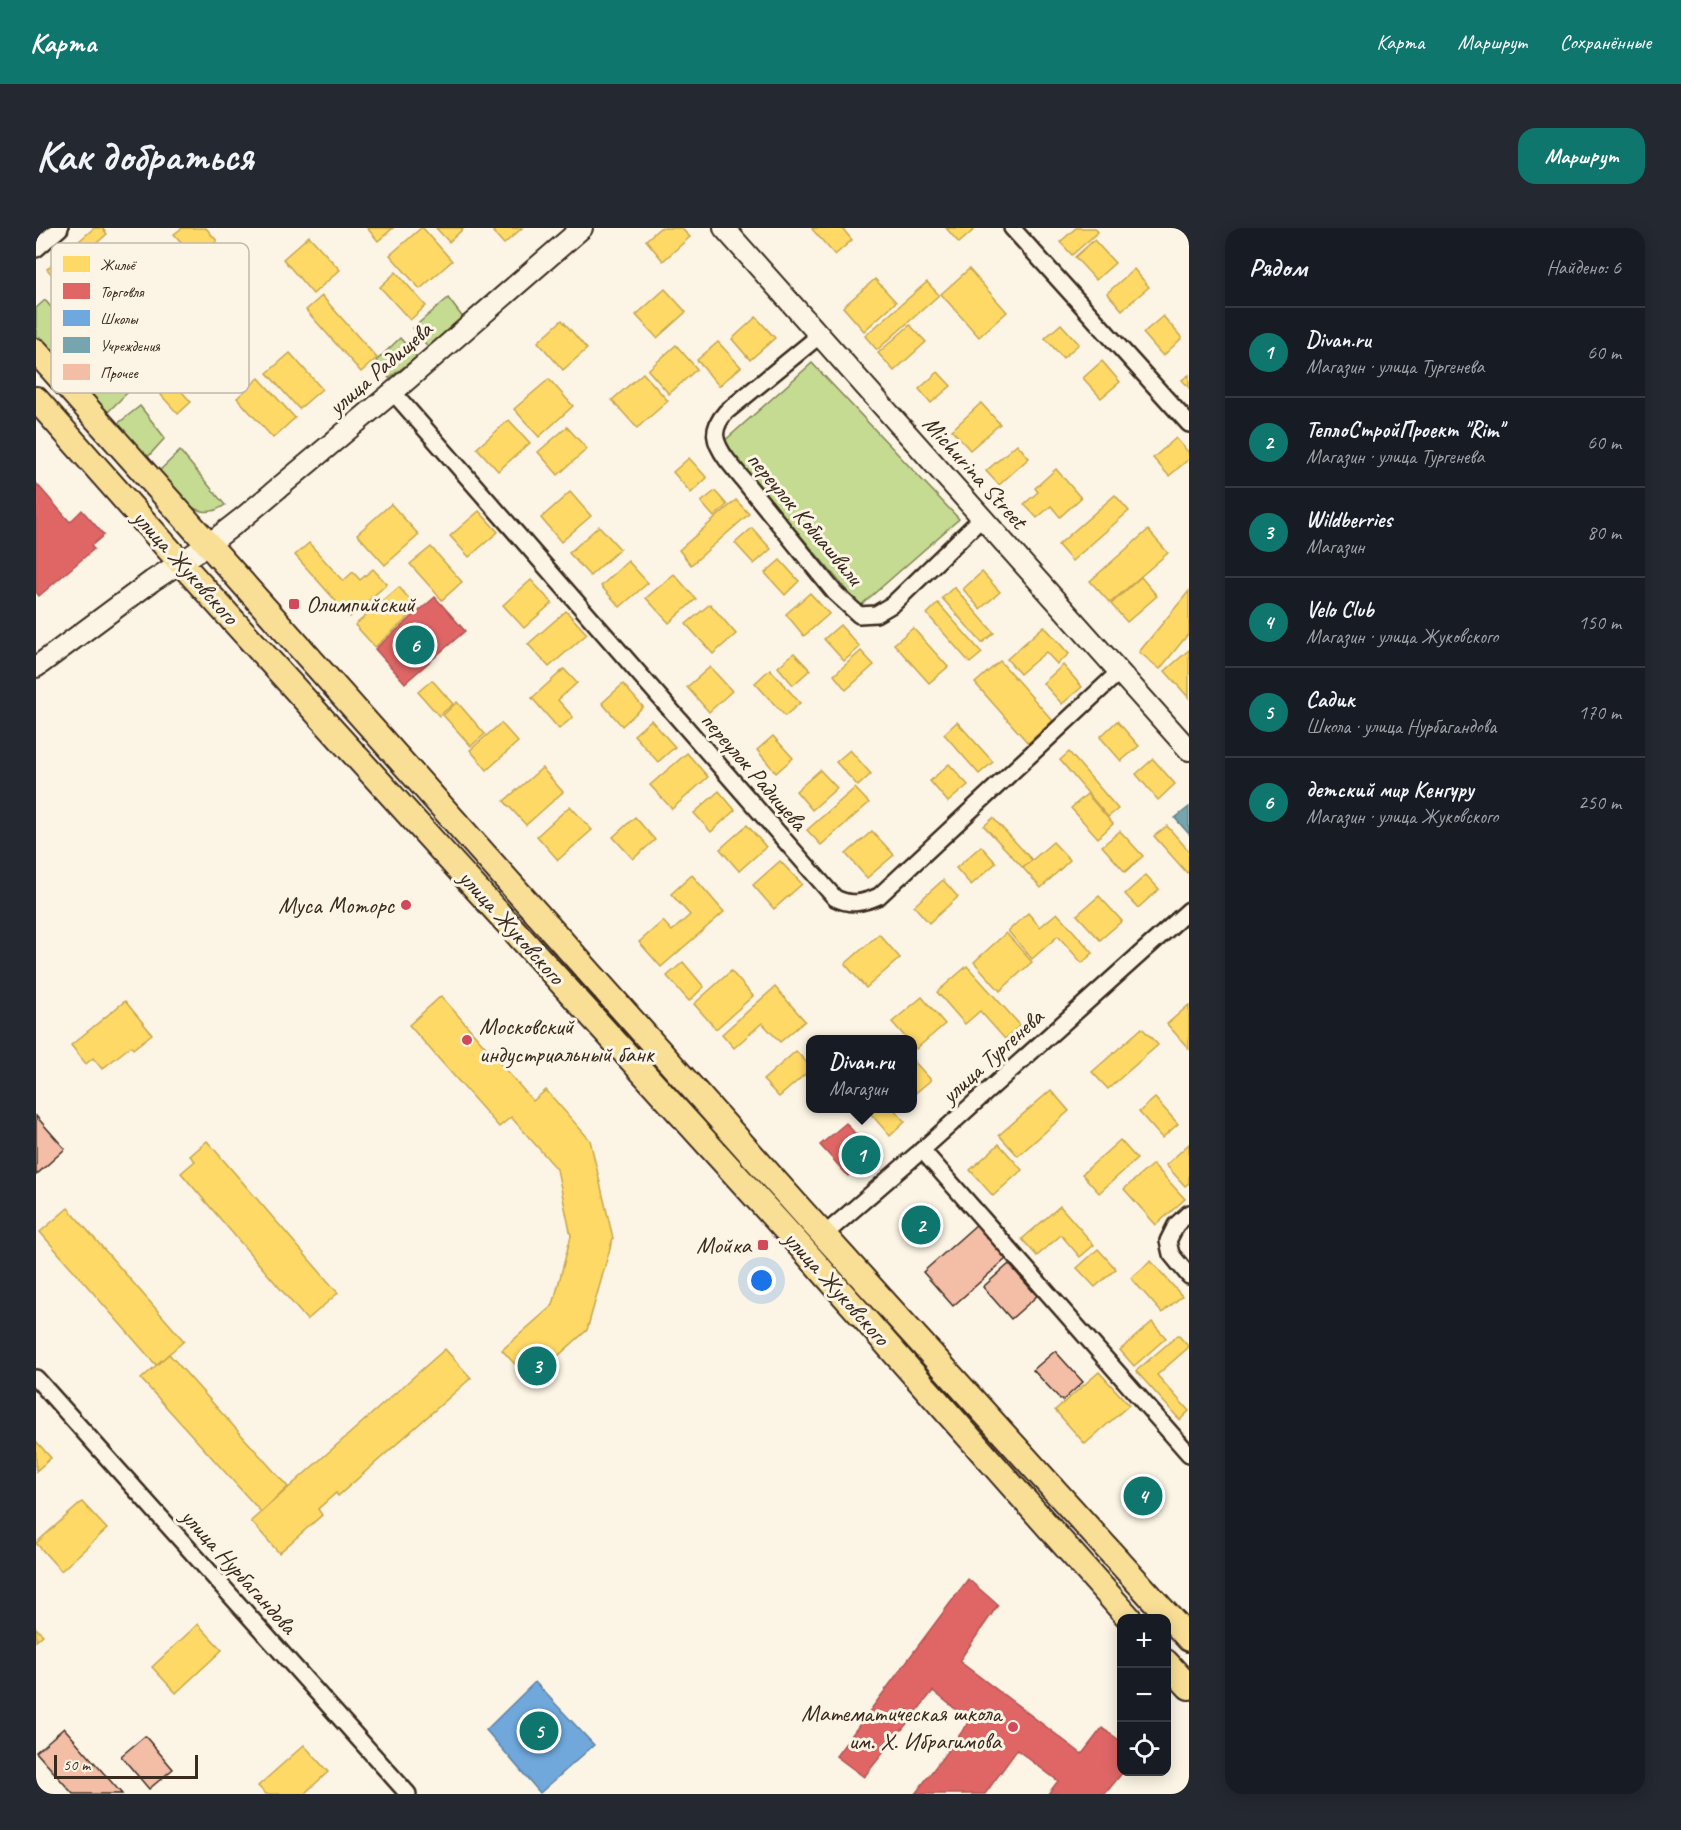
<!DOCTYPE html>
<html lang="ru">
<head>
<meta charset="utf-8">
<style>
  :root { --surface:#171b24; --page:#242831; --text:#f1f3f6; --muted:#9ea1a6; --line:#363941; --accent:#0f766e }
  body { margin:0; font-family:Caveat,sans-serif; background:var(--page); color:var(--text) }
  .controls { position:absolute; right:18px; bottom:18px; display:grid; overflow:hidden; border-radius:12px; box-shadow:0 3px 15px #0003 }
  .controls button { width:54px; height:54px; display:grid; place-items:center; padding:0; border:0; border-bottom:2px solid var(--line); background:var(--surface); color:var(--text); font:30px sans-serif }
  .scale { position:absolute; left:18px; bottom:15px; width:144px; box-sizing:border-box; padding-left:6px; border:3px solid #3b2a1e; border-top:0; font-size:16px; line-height:21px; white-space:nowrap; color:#3b2a1e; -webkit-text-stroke:4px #fcf5e5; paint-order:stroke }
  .you { position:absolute; left:726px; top:1053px; width:21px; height:21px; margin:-15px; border:4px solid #fff; border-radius:50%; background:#1a73e8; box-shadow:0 0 0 9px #1a73e833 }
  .badge { display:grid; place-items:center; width:39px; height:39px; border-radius:50%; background:var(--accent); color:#fff; font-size:20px; font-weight:700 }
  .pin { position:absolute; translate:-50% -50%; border:3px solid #fff; box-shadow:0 2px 6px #0006 }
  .popup { position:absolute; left:770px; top:807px; width:111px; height:78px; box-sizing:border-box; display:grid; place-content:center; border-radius:12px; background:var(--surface); filter:drop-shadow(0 2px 4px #0005); font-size:20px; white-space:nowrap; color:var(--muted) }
  .popup b { font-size:22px; color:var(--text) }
  .popup::after { content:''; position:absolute; left:50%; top:100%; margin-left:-12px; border:12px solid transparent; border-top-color:var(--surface) }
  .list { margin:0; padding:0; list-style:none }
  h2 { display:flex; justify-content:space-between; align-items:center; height:78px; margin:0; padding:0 24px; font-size:26px }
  h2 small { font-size:20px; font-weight:400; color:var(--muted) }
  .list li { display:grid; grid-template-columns:39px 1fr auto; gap:18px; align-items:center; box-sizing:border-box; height:90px; padding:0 24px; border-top:2px solid var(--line) }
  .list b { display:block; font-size:22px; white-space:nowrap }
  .list p { margin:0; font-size:20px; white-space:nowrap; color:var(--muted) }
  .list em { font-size:20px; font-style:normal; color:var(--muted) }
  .icon { flex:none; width:33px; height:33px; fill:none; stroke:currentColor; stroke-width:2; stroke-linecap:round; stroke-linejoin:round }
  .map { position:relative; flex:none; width:1153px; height:1566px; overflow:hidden; border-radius:18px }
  header { display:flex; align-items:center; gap:36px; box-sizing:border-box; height:84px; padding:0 30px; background:var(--accent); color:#fff }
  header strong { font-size:28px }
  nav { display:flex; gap:33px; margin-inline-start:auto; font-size:21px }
  .intro { display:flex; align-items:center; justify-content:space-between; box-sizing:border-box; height:144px; padding:0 36px }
  h1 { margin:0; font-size:42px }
  .button { padding:15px 27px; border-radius:18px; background:var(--accent); color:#fff; font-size:21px; font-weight:700 }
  main { display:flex; gap:36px; padding:0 36px }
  aside { flex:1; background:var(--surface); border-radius:18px; box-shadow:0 3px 15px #0003 }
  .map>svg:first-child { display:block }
  .green { fill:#c4db91; stroke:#808258; stroke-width:1.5 }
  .homes { fill:#ffd966; stroke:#c4a450; stroke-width:1.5 }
  .shops { fill:#e06666; stroke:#ae5450; stroke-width:1.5 }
  .schools { fill:#6fa8dc; stroke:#5f82a3; stroke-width:1.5 }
  .public { fill:#76a5af; stroke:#648084; stroke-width:1.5 }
  .building { fill:#f3bda6; stroke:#3b2a1e; stroke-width:1.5 }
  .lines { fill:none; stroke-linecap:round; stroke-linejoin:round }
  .minor-casing { stroke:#3b2a1e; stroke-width:20 }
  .tertiary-casing { stroke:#3b2a1e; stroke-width:24 }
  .primary-casing { stroke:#3b2a1e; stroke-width:28 }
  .minor { stroke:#fcf5e5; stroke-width:15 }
  .tertiary { stroke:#fcf5e5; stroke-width:20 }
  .primary { stroke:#f9df96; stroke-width:24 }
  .poi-dot { fill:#d1495b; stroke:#fcf5e5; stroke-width:2 }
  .labels { text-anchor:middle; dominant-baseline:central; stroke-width:6; stroke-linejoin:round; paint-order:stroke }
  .street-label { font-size:24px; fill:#3b2a1e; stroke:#fcf5e5 }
  .poi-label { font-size:24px; fill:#3b2a1e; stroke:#fcf5e5; text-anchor:end }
  .key { fill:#fcf5e5; stroke:#c2b8a9; stroke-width:1.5 }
  .key-label { font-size:16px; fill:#3b2a1e }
</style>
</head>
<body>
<header>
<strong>Карта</strong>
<nav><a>Карта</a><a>Маршрут</a><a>Сохранённые</a></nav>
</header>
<div class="intro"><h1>Как добраться</h1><a class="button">Маршрут</a></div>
<main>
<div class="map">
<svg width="1153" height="1566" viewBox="0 0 1153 1566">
  <rect width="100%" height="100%" fill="#fcf5e5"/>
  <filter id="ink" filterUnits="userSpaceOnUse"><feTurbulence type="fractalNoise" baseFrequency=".0167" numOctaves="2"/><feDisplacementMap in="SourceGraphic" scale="12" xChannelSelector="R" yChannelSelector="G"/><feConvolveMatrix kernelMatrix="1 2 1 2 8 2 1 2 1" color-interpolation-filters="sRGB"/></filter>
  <g filter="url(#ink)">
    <!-- green -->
    <g class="green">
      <path d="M412,70L428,91L393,120L377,100Z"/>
      <path d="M9,72L46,116L23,136L0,109V80Z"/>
      <path d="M364,110L381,129L353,150L340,133Z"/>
      <path d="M69,134L93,163L69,187L43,156Z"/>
      <path d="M776,135L923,291L824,378L686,215Z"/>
      <path d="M104,178L129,210L109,232L80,197Z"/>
      <path d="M144,223L189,277C160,298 140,264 122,244Z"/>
    </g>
    <!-- homes -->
    <g class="homes">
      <path d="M58,0H66L71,6L20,51L11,41Z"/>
      <path d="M146,0H170L181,13L160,31L138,6Z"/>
      <path d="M331,0H357L342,13Z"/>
      <path d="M385,0H387L416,33L384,61L354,27Z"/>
      <path d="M400,0H428L413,14Z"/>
      <path d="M461,0H486L468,16L457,4Z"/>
      <path d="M624,0H645L654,9L627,33L610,12Z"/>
      <path d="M777,0H806L816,12L799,27L776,1Z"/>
      <path d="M910,0H940L923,15Z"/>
      <path d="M1040,0H1059L1062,4L1036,27L1024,14Z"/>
      <path d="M273,8L304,42L277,66L247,31Z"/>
      <path d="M1058,12L1079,35L1060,52L1039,29Z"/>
      <path d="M933,41L971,84L943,109L905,66Z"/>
      <path d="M1098,41L1113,59L1086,82L1071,65Z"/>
      <path d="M360,44L390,78L374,92L344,59Z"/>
      <path d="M159,47L173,61L163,69L188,97L175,107L138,66Z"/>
      <path d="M839,51L860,74L828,103L807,79Z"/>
      <path d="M891,54L903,67L841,122L829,108Z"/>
      <path d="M629,61L650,84L621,110L600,87Z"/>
      <path d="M286,68L341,130L325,144L270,82Z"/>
      <path d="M76,76L90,91L70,108L57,93Z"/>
      <path d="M1127,88L1146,110L1127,128L1107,105Z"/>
      <path d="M720,89L739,110L714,132L696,111Z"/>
      <path d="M526,92L551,121L527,142L502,114Z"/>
      <path d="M1025,96L1043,116L1027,130L1009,110Z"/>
      <path d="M874,97L890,114L858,143L842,125Z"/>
      <path d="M682,114L705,139L683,158L661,132Z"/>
      <path d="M640,117L661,141L633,166L612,142Z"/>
      <path d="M254,125L286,161L263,181L231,145Z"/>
      <path d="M1066,133L1084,154L1065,170L1047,150Z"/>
      <path d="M902,144L915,158L895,175L883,161Z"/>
      <path d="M607,145L632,173L601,200L576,172Z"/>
      <path d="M1153,147V160L1146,152Z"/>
      <path d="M223,150L259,190L237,210L201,170Z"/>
      <path d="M513,151L537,178L503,209L478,181Z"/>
      <path d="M138,155L155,174L142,186L125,167Z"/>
      <path d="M945,175L964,196L934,222L916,202Z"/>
      <path d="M473,192L494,215L462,243L441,220Z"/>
      <path d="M531,199L551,221L522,247L502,224Z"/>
      <path d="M1140,210L1153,225V231L1133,248L1117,230Z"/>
      <path d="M981,216L993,230L963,257L950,243Z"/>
      <path d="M653,230L671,250L655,265L637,244Z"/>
      <path d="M1020,241L1045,270L1024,289L1015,278L1001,290L988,276L1002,264L999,260Z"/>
      <path d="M679,263L691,277L678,289L665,274Z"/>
      <path d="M534,264L555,288L525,314L505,290Z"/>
      <path d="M1079,267L1093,283L1036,333L1022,317Z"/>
      <path d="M700,272L713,286L655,337L643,322Z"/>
      <path d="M355,276L383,307L349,337L321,306Z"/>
      <path d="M443,283L462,304L433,329L414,308Z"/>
      <path d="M563,298L584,321L554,348L533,325Z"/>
      <path d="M716,300L735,321L718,336L699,315Z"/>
      <path d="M1112,302L1132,325L1074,375L1054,353Z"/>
      <path d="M273,315L307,353L317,344L324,352L337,341L351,356L314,389L259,327Z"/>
      <path d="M395,319L426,354L406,372L374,336Z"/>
      <path d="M744,332L763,353L749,367L729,345Z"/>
      <path d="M592,333L612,355L584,379L565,358Z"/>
      <path d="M946,344L964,364L944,381L927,361Z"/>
      <path d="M638,346L660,371L633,395L610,370Z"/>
      <path d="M1105,349L1121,368L1091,394L1075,376Z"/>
      <path d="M495,352L516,375L488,400L467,377Z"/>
      <path d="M363,359L382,381L339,419L319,397Z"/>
      <path d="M918,359L958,405L946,415L906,370Z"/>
      <path d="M1153,363V405L1124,441L1103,424Z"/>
      <path d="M774,365L793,386L768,408L750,386Z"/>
      <path d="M902,375L946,425L934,435L891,386Z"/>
      <path d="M674,376L700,406L677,426L650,396Z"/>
      <path d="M530,383L551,406L513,439L492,416Z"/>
      <path d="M804,397L824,419L808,433L788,411Z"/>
      <path d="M1008,398L1033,426L1021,436L1010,424L984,446L971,431Z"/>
      <path d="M877,400L912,439L893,455L858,416Z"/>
      <path d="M1153,422V470L1129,443Z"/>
      <path d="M825,423L838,437L810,462L798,447Z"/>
      <path d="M758,425L774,442L757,457L742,439Z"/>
      <path d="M964,433L1017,493L992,515L939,455Z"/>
      <path d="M1027,437L1046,459L1026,476L1007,455Z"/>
      <path d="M674,439L696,463L673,484L651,459Z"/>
      <path d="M528,441L541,455L522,472L537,489L523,501L496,470Z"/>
      <path d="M734,441L764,475L749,488L719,455Z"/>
      <path d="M396,452L417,476L403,488L382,464Z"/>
      <path d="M587,456L607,479L586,498L566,475Z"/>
      <path d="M421,474L449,506L435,518L407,487Z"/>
      <path d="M615,492L639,519L622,534L598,507Z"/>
      <path d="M1081,493L1103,518L1085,533L1064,509Z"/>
      <path d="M921,494L957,534L943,546L908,506Z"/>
      <path d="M465,495L482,514L451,542L434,522Z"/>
      <path d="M737,508L757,530L740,545L721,522Z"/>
      <path d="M814,522L835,546L822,558L800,534Z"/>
      <path d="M1033,524L1082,581L1072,589L1024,532Z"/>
      <path d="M651,525L672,549L636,581L614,557Z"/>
      <path d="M1117,531L1139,556L1122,572L1100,546Z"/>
      <path d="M913,536L932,557L912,574L894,553Z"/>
      <path d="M506,540L527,564L490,597L468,573Z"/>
      <path d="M784,542L801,560L776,582L760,563Z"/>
      <path d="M819,560L833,575L785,617L771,602Z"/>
      <path d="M683,563L699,582L675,604L658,585Z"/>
      <path d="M1051,566L1077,596L1062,610L1035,580Z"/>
      <path d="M534,578L556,602L522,632L501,608Z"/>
      <path d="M599,589L619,612L597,631L577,609Z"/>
      <path d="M957,590L996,632L987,640L948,598Z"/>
      <path d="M711,597L730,619L703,643L684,621Z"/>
      <path d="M1131,598L1153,623V643L1151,645L1118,608Z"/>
      <path d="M836,603L858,627L831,650L810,626Z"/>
      <path d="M1084,603L1107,628L1089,644L1066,618Z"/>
      <path d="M1017,614L1034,632L1005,660L987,640Z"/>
      <path d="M945,618L960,635L935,657L920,640Z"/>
      <path d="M744,633L766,656L738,681L717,657Z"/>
      <path d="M656,647L688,684L625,739L603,714L627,693L636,703L654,687L635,666Z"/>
      <path d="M1110,647L1123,661L1102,680L1089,666Z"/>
      <path d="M907,652L922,669L893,695L878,678Z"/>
      <path d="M1063,668L1086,693L1064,712L1041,687Z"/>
      <path d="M992,685L1004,699L1021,685L1057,725L1046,735L1022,708L996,731L972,703Z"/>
      <path d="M970,705L996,734L964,763L938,734Z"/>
      <path d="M843,706L864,730L830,760L809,736Z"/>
      <path d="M647,734L668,759L653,773L631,748Z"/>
      <path d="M931,738L984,797L969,811L944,783L929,796L901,764Z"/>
      <path d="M695,743L717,768L680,801L658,776Z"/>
      <path d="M739,759L769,793L744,814L726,795L698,820L686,806Z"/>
      <path d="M405,768L497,873L510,862L554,912L577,1010L551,1102L494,1153L466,1122L517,1077L535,1008L521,941L475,889L463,899L373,797Z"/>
      <path d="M886,769L909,796L880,821L876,816V812H872L856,794Z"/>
      <path d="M89,773L116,806L97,821L95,818L66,841L57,830L50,836L35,817Z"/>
      <path d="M1153,777V821L1131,796Z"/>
      <path d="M1106,800L1122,817L1072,861L1056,844Z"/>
      <path d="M760,823L774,838V842L743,869L727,852Z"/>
      <path d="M876,831L895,852L876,868Z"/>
      <path d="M1015,862L1033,883L982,928L963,907Z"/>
      <path d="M1119,870L1142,896L1126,910L1103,884Z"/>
      <path d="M841,880H857L869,894L854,908L835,886Z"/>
      <path d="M1084,912L1101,931L1063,965L1046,946Z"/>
      <path d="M171,913L302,1065L271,1092L145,945L159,933L154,928Z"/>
      <path d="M963,916L986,942L957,968L934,942Z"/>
      <path d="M1153,916V955L1149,958L1130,937Z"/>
      <path d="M1117,936L1149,971L1120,997L1088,961Z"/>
      <path d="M1024,978L1058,1017L1044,1029L1025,1007L1001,1028L986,1011Z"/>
      <path d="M32,980L148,1113L120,1137L4,1004Z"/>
      <path d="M1062,1021L1080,1041L1059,1059L1041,1040Z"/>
      <path d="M1115,1033L1146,1068L1126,1085L1095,1050Z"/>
      <path d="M1116,1094L1130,1110L1098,1138L1084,1122Z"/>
      <path d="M1142,1107L1153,1119L1121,1147L1153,1183L1144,1192L1100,1143Z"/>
      <path d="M409,1121L435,1150L302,1268L300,1265L282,1281L286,1287L243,1325L215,1293Z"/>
      <path d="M133,1126L252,1259L225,1284L105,1151Z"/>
      <path d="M1063,1144L1093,1177L1049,1216L1019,1182Z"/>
      <path d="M0,1213L15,1230L0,1243Z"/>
      <path d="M46,1274L71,1301L25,1343L0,1315Z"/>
      <path d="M162,1396L186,1422L140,1465L116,1439Z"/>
      <path d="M0,1400L7,1407L0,1413Z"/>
      <path d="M268,1517L292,1544L268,1566H230L222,1558Z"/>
    </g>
    <!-- shops -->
    <g class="shops">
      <path d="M0,255L34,294L46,282L68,307L55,318L58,321L3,368L0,364Z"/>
      <path d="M399,369L429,403L369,455L339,421Z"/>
      <path d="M810,895L837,926L812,948L784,917Z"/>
      <path d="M932,1351L962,1377L923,1433L1046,1526L1066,1500L1086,1514L1087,1544L1069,1566H1012L1022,1553L981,1522L949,1566H879L934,1493L897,1463L828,1549L800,1528Z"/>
    </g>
    <!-- schools -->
    <path class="schools" d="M499,1454L558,1517L504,1565L450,1502Z"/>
    <!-- public -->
    <path class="public" d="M1153,579V606L1139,590Z"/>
    <!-- building -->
    <g class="building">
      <path d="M0,888L29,921L0,947Z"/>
      <path d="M941,996L971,1030L917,1078L887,1044Z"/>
      <path d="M973,1036L1001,1068L975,1091L947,1059Z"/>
      <path d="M1019,1123L1047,1154L1026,1173L997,1142Z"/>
      <path d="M28,1500L86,1566H37L0,1524Z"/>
      <path d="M109,1508L137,1541L113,1561L85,1528Z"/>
    </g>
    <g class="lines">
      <defs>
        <g id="minor">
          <path d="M976,0L1153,196"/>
          <path d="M0,21L24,0"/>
          <path d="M784,107L690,184C674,202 678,214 691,232L799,365L823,387L840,386L857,376L946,290"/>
          <path d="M357,164L799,670C815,678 827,675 843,668L1083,444"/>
          <path d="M886,922L1153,1226"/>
          <path d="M1153,985L1140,997L1132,1013L1135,1026L1153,1048"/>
          <path d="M788,1007L886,922L1153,682"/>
          <path d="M0,1150L372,1566"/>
        </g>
        <g id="tertiary">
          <path d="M688,0L1153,522"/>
          <path d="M0,439L116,353L173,316L209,288L357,164L546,0"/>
        </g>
        <g id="primary">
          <path d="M0,123L765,982L1153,1411"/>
          <path d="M0,171L144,334L765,1019L1093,1390"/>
          <path d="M1130,1434L1153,1459"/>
        </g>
      </defs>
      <!-- minor casing -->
      <use href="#minor" class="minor-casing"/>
      <!-- tertiary casing -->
      <use href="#tertiary" class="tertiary-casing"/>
      <!-- primary casing -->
      <use href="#primary" class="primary-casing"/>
      <!-- minor -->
      <use href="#minor" class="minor"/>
      <!-- tertiary -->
      <use href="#tertiary" class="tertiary"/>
      <!-- primary -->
      <use href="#primary" class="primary"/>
    </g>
  </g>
  <!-- markers -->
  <g class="poi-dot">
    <rect x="252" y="370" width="12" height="12" rx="3"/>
    <circle cx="370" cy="677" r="6"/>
    <circle cx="431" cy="812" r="6"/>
    <rect x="721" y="1011" width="12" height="12" rx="3"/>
    <circle cx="977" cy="1499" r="6"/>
  </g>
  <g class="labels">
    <!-- street labels -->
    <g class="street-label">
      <text transform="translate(344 140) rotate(-41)">улица Радищева</text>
      <text transform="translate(939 244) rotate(48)">Michurina Street</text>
      <text transform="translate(769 290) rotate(50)">переулок Кобиашвили</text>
      <text transform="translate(150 339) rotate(48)">улица Жуковского</text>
      <text transform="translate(718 543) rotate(49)">переулок Радищева</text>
      <text transform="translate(476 699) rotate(48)">улица Жуковского</text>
      <text transform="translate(956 828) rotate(-42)">улица Тургенева</text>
      <text transform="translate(801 1060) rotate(48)">улица Жуковского</text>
      <text transform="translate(203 1343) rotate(48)">улица Нурбагандова</text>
    </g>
    <!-- poi labels -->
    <g class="poi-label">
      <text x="270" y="376" text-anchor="start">Олимпийский</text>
      <text x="358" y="677">Муса Моторс</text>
      <text x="443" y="798" text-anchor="start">Московский<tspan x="443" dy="28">индустриальный банк</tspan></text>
      <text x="715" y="1017">Мойка</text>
      <text x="965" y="1485">Математическая школа<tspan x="965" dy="28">им. Х. Ибрагимова</tspan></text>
    </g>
  </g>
  <!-- legend -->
  <rect x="15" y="15" width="198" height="150" rx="9" class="key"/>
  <rect x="27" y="28" width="27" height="16" fill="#ffd966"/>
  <rect x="27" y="55" width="27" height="16" fill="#e06666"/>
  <rect x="27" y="82" width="27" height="16" fill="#6fa8dc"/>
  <rect x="27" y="109" width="27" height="16" fill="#76a5af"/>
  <rect x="27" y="136" width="27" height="16" fill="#f3bda6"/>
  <g class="key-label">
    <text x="64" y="42">Жильё</text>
    <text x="64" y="69">Торговля</text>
    <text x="64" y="96">Школы</text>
    <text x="64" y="123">Учреждения</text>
    <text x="64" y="150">Прочее</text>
  </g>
</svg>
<div class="controls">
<button>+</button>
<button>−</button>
<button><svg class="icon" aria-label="locate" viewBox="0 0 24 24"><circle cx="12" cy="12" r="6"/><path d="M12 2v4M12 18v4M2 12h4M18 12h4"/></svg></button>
</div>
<div class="scale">50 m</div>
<div class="you"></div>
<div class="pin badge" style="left:825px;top:927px">1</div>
<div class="popup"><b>Divan.ru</b>Магазин</div>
<div class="pin badge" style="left:885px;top:997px">2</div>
<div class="pin badge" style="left:501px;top:1138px">3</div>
<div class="pin badge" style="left:1107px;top:1268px">4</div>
<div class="pin badge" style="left:503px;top:1503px">5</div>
<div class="pin badge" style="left:379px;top:417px">6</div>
</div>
<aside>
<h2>Рядом<small>Найдено: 6</small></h2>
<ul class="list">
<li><span class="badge">1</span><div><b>Divan.ru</b><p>Магазин · улица Тургенева</p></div><em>60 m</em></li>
<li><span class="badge">2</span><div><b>ТеплоСтройПроект &quot;Rim&quot;</b><p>Магазин · улица Тургенева</p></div><em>60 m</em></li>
<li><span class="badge">3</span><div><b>Wildberries</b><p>Магазин</p></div><em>80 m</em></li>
<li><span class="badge">4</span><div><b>Velo Club</b><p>Магазин · улица Жуковского</p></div><em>150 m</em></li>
<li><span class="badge">5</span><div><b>Садик</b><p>Школа · улица Нурбагандова</p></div><em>170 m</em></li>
<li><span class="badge">6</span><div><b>детский мир Кенгуру</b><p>Магазин · улица Жуковского</p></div><em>250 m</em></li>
</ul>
</aside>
</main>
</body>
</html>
